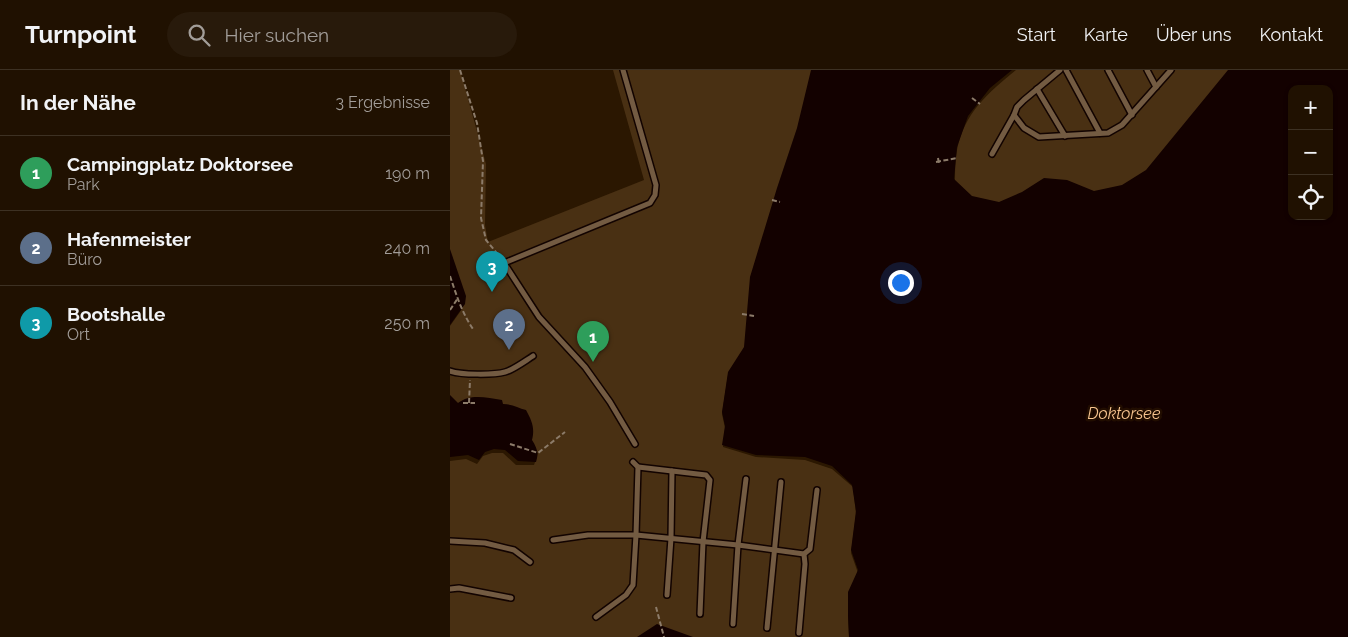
<!DOCTYPE html>
<html lang="de">
<head>
<meta charset="utf-8">
<style>
  :root { --surface:#201101; --page:#281a0b; --text:#f1f3f6; --muted:#a29d99; --line:#3d3123; --accent:#7c3aed }
  body { margin:0; font-family:Raleway,sans-serif; background:var(--page); color:var(--text) }
  .controls { position:absolute; right:15px; top:15px; display:grid; overflow:hidden; border-radius:10px; box-shadow:0 1px 4px #0004 }
  .controls button { width:45px; height:45px; display:grid; place-items:center; padding:0; border:0; border-bottom:1px solid var(--line); background:var(--surface); color:var(--text); font:25px sans-serif }
  .you { position:absolute; left:450px; top:212px; width:18px; height:18px; margin:-12px; border:4px solid #fff; border-radius:50%; background:#1a73e8; box-shadow:0 0 0 8px #1a73e833 }
  .badge { display:grid; place-items:center; width:32px; height:32px; border-radius:50%; background:var(--accent); color:#fff; font-size:16px; font-weight:700 }
  .pin { position:absolute; translate:-50% -41px; filter:drop-shadow(0 1px 2px #0008) }
  .pin::after { content:''; position:absolute; top:26px; width:18px; height:15px; background:inherit; clip-path:polygon(0 0,100% 0,50% 100%) }
  .list { margin:0; padding:0; list-style:none }
  h2 { display:flex; justify-content:space-between; align-items:center; height:65px; margin:0; padding:0 20px; font-size:21px }
  h2 small { font-size:16px; font-weight:400; color:var(--muted) }
  .list li { display:grid; grid-template-columns:32px 1fr auto; gap:15px; align-items:center; box-sizing:border-box; height:75px; padding:0 20px; border-top:1px solid var(--line) }
  .list b { display:block; font-size:19px; white-space:nowrap }
  .list p { margin:0; font-size:16px; white-space:nowrap; color:var(--muted) }
  .list em { font-size:16px; font-style:normal; color:var(--muted) }
  .icon { flex:none; width:28px; height:28px; fill:none; stroke:currentColor; stroke-width:2; stroke-linecap:round; stroke-linejoin:round }
  .map { position:relative; flex:none; width:898px; height:567px; overflow:hidden }
  header { display:flex; align-items:center; gap:30px; box-sizing:border-box; height:70px; padding:0 25px; background:var(--surface); border-bottom:1px solid var(--line) }
  header strong { font-size:24px }
  nav { display:flex; gap:28px; margin-inline-start:auto; font-size:18px }
  .search { width:350px; height:45px; background:var(--page); display:flex; align-items:center; gap:12px; box-sizing:border-box; padding:0 18px; border-radius:28px; color:var(--muted); font-size:19px }
  main { display:flex }
  aside { flex:1; background:var(--surface) }
  .map>svg:first-child { display:block }
  .green { fill:#493013 }
  .water { fill:#130100; fill-rule:evenodd }
  .lines { fill:none; stroke-linecap:round; stroke-linejoin:round }
  .service-casing { stroke:#120300; stroke-width:8 }
  .path { stroke:#8c7b69; stroke-width:2; stroke-dasharray:5 2.5; stroke-linecap:butt }
  .service { stroke:#735b42; stroke-width:5 }
  .labels { text-anchor:middle; dominant-baseline:central; stroke-width:5; stroke-linejoin:round; paint-order:stroke }
  .water-label { font-size:16px; font-style:italic; fill:#f7c48f; stroke:#210d00 }
</style>
</head>
<body>
<header>
<strong>Turnpoint</strong>
<div class="search"><svg class="icon" aria-label="search" viewBox="0 0 24 24"><circle cx="10" cy="10" r="6"/><path d="M15 15l6 6"/></svg>Hier suchen</div>
<nav><a>Start</a><a>Karte</a><a>Über uns</a><a>Kontakt</a></nav>
</header>
<main>
<aside>
<h2>In der Nähe<small>3 Ergebnisse</small></h2>
<ul class="list">
<li><span class="badge" style="background:#2e9e5b">1</span><div><b>Campingplatz Doktorsee</b><p>Park</p></div><em>190 m</em></li>
<li><span class="badge" style="background:#5c6f8a">2</span><div><b>Hafenmeister</b><p>Büro</p></div><em>240 m</em></li>
<li><span class="badge" style="background:#0f9aa8">3</span><div><b>Bootshalle</b><p>Ort</p></div><em>250 m</em></li>
</ul>
</aside>
<div class="map">
<svg width="898" height="567" viewBox="0 0 898 567">
  <rect width="100%" height="100%" fill="#2b1701"/>
  <!-- green -->
  <g class="green">
    <path d="M0,0H10L36,94L35,155L38,172L194,110L163,0H362L294,279L278,305L272,344L275,358L273,377L306,387L355,390L382,399L403,417L406,444L401,483L408,503L399,525L398,548L399,567H0V391L16,389L27,394L33,386L42,383H53L66,395H84L88,383L6,337L0,331V256L12,239L0,188Z"/>
    <path d="M566,0H780L696,102L672,118L549,135L522,128L505,111C505,101 505,90 507,80C514,43 538,23 566,0Z"/>
  </g>
  <!-- water -->
  <g class="water">
    <path d="M361,0H562L540,18L518,46L507,77L504,109L522,126L549,132L572,122L594,108L617,110L644,121L672,115L696,100L778,0H898V567H399L398,545V522L408,500L401,480L406,441L402,415L382,396L355,387L306,385L272,375L275,356L272,342L278,302L294,277L300,207L327,118L347,58ZM842,19H879V146H842Z"/>
    <path d="M0,179L16,226L15,234L0,255Z"/>
    <path d="M0,325L8,333C21,323 37,328 52,330L53,334C62,334 68,338 76,340C82,351 85,358 82,370C87,378 89,383 86,392L68,391L55,380L44,379L35,382L29,390L18,385L0,387Z"/>
    <path d="M207,554L243,567H187Z"/>
  </g>
  <g class="lines">
    <defs>
      <g id="service">
        <path d="M173,0L206,115L205,125L200,133L54,193L89,247L135,297L160,332L185,374"/>
        <path d="M610,0L574,30L567,37L564,45L574,58L589,67L658,63L672,55L721,0"/>
        <path d="M616,0L650,63"/>
        <path d="M658,0L682,45"/>
        <path d="M697,0L706,17"/>
        <path d="M587,19L615,66"/>
        <path d="M542,84L564,45"/>
        <path d="M0,301C11,305 44,305 55,302C63,300 75,291 83,286"/>
        <path d="M188,397L256,405L260,410L253,472L250,544"/>
        <path d="M103,470L138,465H186L288,475L354,484"/>
        <path d="M0,471L35,473L64,480L80,492"/>
        <path d="M0,519L9,518L61,528"/>
        <path d="M217,525L221,468L222,401"/>
        <path d="M146,547L176,525L183,515L186,465L188,397L183,392"/>
        <path d="M283,554L288,475L296,409"/>
        <path d="M317,558L331,412"/>
        <path d="M349,563L355,494L354,484L360,479L367,420"/>
      </g>
    </defs>
    <!-- service casing -->
    <use href="#service" class="service-casing"/>
    <!-- path -->
    <g class="path">
      <path d="M10,0L27,53L33,91L31,148L36,170L50,187"/>
      <path d="M522,28L530,34"/>
      <path d="M488,88L489,94"/>
      <path d="M486,92L507,88"/>
      <path d="M322,130L330,132"/>
      <path d="M0,206C6,224 12,243 23,259"/>
      <path d="M0,240L8,228"/>
      <path d="M292,244L304,246"/>
      <path d="M13,333H25"/>
      <path d="M19,333L20,310"/>
      <path d="M60,374L88,383L115,362"/>
      <path d="M206,537L214,567"/>
    </g>
    <!-- service -->
    <use href="#service" class="service"/>
  </g>
  <g class="labels">
    <!-- water labels -->
    <g class="water-label">
      <text x="674" y="343">Doktorsee</text>
    </g>
  </g>
</svg>
<div class="controls">
<button>+</button>
<button>−</button>
<button><svg class="icon" aria-label="locate" viewBox="0 0 24 24"><circle cx="12" cy="12" r="6"/><path d="M12 2v4M12 18v4M2 12h4M18 12h4"/></svg></button>
</div>
<div class="you"></div>
<div class="pin badge" style="left:143px;top:292px;background:#2e9e5b">1</div>
<div class="pin badge" style="left:59px;top:280px;background:#5c6f8a">2</div>
<div class="pin badge" style="left:42px;top:222px;background:#0f9aa8">3</div>
</div>
</main>
</body>
</html>
